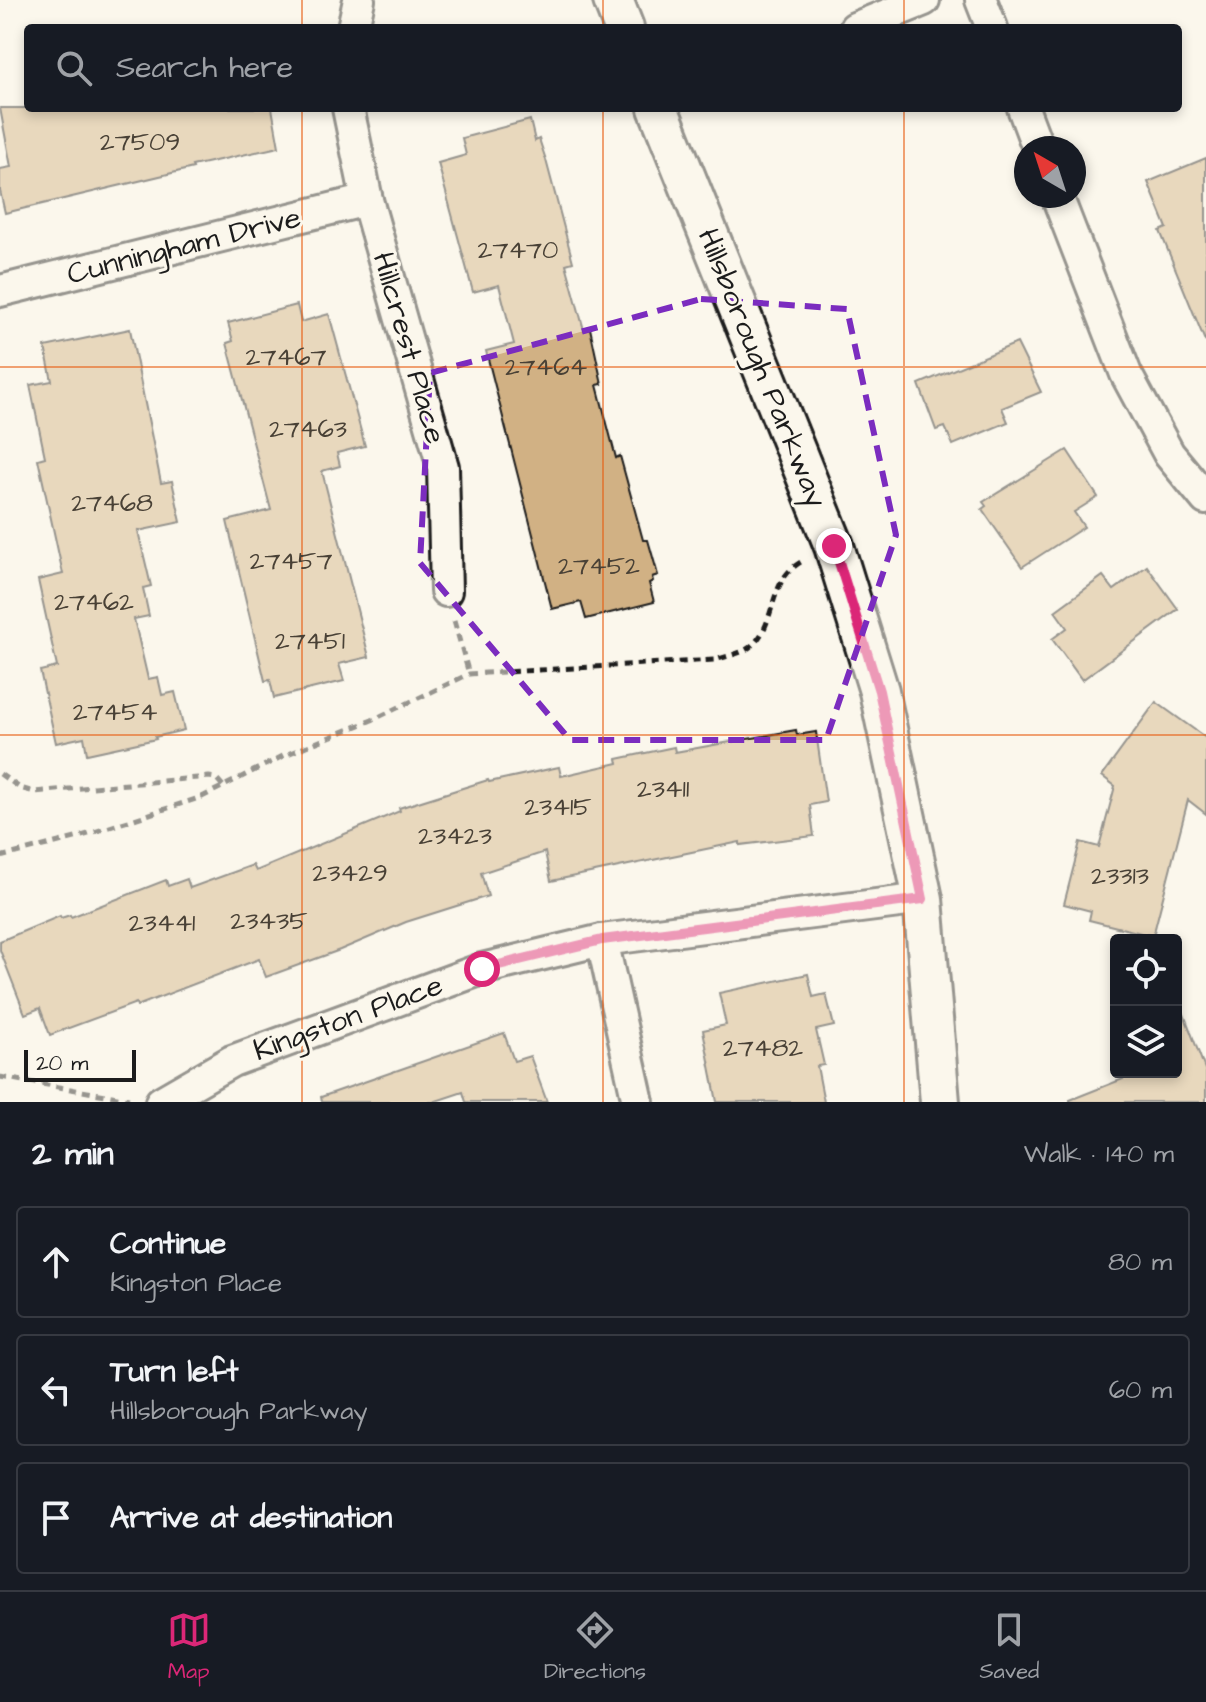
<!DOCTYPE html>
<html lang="en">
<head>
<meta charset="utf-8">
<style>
  :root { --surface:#171b24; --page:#20242c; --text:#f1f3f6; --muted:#9ea1a6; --line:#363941; --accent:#db2777 }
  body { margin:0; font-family:"Architects Daughter",sans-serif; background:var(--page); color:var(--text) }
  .controls { position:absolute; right:24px; bottom:24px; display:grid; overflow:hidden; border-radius:8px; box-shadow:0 4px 12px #0003 }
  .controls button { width:72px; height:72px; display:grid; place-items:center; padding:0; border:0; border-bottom:2px solid var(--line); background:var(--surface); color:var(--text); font:40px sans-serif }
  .compass { position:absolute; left:1014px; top:136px; width:72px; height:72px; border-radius:50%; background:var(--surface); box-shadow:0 4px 12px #0003; rotate:321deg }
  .scale { position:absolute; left:24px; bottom:20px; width:112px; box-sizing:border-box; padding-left:8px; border:4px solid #1c1c1c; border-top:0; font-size:22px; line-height:28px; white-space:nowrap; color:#1c1c1c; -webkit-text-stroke:6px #fbf7ec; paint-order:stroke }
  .stop { position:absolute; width:24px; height:24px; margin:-18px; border:6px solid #db2777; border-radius:50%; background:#fff }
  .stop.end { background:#db2777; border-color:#fff; box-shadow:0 2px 8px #0008 }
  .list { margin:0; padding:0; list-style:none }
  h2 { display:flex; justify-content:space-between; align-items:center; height:104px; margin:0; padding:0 32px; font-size:34px }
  h2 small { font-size:26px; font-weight:400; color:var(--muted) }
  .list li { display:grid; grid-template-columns:52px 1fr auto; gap:24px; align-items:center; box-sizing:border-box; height:112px; margin:0 16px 16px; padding:0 16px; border:2px solid var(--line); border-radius:8px }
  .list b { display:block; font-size:30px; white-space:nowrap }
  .list p { margin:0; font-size:26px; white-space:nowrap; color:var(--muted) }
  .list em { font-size:26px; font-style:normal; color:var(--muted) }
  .icon { flex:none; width:44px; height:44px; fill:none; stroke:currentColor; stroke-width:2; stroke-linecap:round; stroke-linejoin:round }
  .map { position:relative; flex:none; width:1206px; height:1102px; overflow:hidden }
  .search { position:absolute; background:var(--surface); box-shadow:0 4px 12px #0003; left:24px; right:24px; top:24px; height:88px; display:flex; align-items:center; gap:20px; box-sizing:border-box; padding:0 28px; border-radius:8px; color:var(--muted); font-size:30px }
  .sheet { height:488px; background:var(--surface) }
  nav { display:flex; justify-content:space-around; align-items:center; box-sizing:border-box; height:112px; border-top:2px solid var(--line); background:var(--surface); font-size:22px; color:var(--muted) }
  nav a { display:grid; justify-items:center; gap:4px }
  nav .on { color:var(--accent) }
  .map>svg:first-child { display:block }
  .building { fill:#d1b184; stroke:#1c1c1c; stroke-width:2 }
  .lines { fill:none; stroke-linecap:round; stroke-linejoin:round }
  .minor-casing { stroke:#1c1c1c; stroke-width:36 }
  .tertiary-casing { stroke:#1c1c1c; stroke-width:44 }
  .path { stroke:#1c1c1c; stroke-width:5; stroke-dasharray:8 6; stroke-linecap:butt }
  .minor { stroke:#fbf7ec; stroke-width:30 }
  .tertiary { stroke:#fbf7ec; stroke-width:38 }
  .route { stroke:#db2777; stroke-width:10 }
  .marked { fill:none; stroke:#7b2cbf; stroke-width:6; stroke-dasharray:16 10; stroke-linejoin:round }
  .grid { fill:none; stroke:#e8590c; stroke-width:2; stroke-opacity:0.55 }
  .labels { text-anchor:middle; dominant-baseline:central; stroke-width:6; stroke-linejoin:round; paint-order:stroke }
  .number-label { font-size:26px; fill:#494136 }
  .street-label { font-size:30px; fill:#1c1c1c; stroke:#fbf7ec }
</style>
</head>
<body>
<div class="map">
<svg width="1206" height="1102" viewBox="0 0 1206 1102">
  <rect width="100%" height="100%" fill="#fbf7ec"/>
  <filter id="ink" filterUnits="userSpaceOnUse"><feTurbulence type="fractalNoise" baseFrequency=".0125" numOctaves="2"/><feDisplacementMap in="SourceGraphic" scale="16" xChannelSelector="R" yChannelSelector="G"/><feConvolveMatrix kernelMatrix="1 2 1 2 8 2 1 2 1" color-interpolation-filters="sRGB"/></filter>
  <g filter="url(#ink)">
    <!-- building -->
    <g class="building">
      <path d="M0,108H272L279,147L192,166L193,168L5,213L0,191V169L11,167Z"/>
      <path d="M530,120L535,141L539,139L546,160L573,262L566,264L584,330L590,328L602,384L597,385L616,458L620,456L643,540H648L658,575L652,577L653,581L649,583L654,602L586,619L581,602L552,609L486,351L514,344L499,285L473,292L438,163L466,155L462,138Z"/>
      <path d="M1206,158V340L1205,341L1160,231L1167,228L1148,182Z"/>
      <path d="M297,305L301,322L329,314L365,446L337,453L340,466L322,471L369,657L339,664L344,681L274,698L270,680L265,681L227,521L271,510L227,343L233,341L228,323Z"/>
      <path d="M130,329L161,483L172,481L181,522L138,531L151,586L143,588L149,616L134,619L148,679L158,677L162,695L175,692L184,730L155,737L156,739L87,754L84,737L56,743L40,671L57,667L38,580L63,574L38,459L45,457L30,385L52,381L45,347Z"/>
      <path d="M1017,343L1041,392L1002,408L1008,422L953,445L945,427L936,430L919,384Z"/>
      <path d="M1067,450L1098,497L1074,512L1084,527L1022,567L982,509L986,506L983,502Z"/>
      <path d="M1147,566L1178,609L1082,680L1052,639L1067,628L1055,611L1103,576L1114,590Z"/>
      <path d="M1156,702L1206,738V814L1188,800L1153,936L1089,920L1091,911L1064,904L1080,842L1099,847L1115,786L1102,776Z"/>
      <path d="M796,730L797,735L816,732L826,802L810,805L814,836L740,845V842L551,881L545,852L481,873L488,896L406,922L340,950L266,977L259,959L137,1006L136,1003L50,1035L40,1008L25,1014L0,950V941L60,916L61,918L70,915L71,917L166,880L168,886L187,879L190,888L253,865L256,871L400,811L399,808L488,780L489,782L559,767L561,776L618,763L617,759L674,747L675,752Z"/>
      <path d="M808,974L813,997L826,994L834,1026L816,1030L824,1065L817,1066L824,1102H717L703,1030L726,1025L719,993Z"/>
      <path d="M1176,1001H1179L1206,1072V1102H1070V1100L1123,1079L1120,1072H1176Z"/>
      <path d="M504,1033L514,1061L530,1056L547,1102H466L463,1092L433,1102H322L321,1097Z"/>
    </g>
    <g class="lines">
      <defs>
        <g id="minor">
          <path d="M981,0L992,28"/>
          <path d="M353,28L359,0"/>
          <path d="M855,28L924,0"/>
          <path d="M348,108L367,200L443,467L446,591"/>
          <path d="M1023,108L1038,148"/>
          <path d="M1057,196L1126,374L1169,454L1206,499"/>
          <path d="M0,291L367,200"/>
          <path d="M602,940L638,1102"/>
          <path d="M161,1102L232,1061L482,969L602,940L923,899"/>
        </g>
        <g id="tertiary">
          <path d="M613,0L624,28"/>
          <path d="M658,108L834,546L879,691L923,899L940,1102"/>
        </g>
      </defs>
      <!-- minor casing -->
      <use href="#minor" class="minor-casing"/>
      <!-- tertiary casing -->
      <use href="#tertiary" class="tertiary-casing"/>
      <!-- path -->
      <g class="path">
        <path d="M454,621L469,674"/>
        <path d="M0,774L20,788L34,792L209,777L216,778L223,786"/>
        <path d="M0,857L79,837L202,797L285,755L372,720L469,674L715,660C726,656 741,654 750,647C778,625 766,582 801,562"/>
        <path d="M0,1077L129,1099"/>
      </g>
      <!-- minor -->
      <use href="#minor" class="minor"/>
      <!-- tertiary -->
      <use href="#tertiary" class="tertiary"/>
    </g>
  </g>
  <g class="lines" filter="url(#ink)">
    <!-- route -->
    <path class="route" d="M482,969L602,940L923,899L879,691L834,546"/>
  </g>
  <!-- marked area -->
  <path d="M0 0H1206V1102H0ZM701,299L847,309L896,535L826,740H570L420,563L430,373Z" fill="#fbf7ec" fill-opacity=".55" fill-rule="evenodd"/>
  <path class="marked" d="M701,299L847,309L896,535L826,740H570L420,563L430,373Z"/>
  <!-- grid -->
  <path class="grid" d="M302,0V28M603,0V28M904,0V28M302,108V1102M603,108V1102M904,108V1102M0,367H1206M0,735H1206"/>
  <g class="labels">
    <!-- number labels -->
    <g class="number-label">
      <text x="140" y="142">27509</text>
      <text x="518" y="250">27470</text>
      <text x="286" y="357">27467</text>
      <text x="546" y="367">27464</text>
      <text x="308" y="429">27463</text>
      <text x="112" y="503">27468</text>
      <text x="291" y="561">27457</text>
      <text x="599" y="566">27452</text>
      <text x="94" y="602">27462</text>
      <text x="310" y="641">27451</text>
      <text x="115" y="712">27454</text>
      <text x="663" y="789">23411</text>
      <text x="558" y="807">23415</text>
      <text x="455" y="836">23423</text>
      <text x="350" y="873">23429</text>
      <text x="1120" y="876">23313</text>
      <text x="269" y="921">23435</text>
      <text x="162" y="923">23441</text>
      <text x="763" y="1048">27482</text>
    </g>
    <!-- street labels -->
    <g class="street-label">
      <text transform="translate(184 246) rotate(-14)">Cunningham Drive</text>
      <text transform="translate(409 348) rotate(74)">Hillcrest Place</text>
      <text transform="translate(762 368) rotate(68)">Hillsborough Parkway</text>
      <text transform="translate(348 1018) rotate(-20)">Kingston Place</text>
    </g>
  </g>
</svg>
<div class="controls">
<button><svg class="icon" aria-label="locate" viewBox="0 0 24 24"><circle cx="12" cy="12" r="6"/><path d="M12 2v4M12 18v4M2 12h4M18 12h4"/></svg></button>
<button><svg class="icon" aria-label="layers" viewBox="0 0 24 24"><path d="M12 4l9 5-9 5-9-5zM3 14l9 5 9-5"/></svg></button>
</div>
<svg class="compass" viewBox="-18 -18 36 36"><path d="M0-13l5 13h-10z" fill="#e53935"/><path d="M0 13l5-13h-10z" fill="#9ea1a6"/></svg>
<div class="scale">20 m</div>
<div class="stop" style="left:482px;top:969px"></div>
<div class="stop end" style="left:834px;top:546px"></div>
<div class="search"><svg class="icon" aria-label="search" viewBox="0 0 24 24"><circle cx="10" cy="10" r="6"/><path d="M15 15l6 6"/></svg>Search here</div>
</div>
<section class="sheet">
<h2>2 min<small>Walk · 140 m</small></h2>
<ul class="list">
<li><svg class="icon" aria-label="ahead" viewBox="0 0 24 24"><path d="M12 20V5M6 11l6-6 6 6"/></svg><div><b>Continue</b><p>Kingston Place</p></div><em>80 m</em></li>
<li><svg class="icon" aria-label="left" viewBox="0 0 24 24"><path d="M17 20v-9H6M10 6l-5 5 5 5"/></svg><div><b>Turn left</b><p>Hillsborough Parkway</p></div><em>60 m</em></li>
<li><svg class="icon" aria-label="arrive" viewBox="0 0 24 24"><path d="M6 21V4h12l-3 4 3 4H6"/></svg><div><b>Arrive at destination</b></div></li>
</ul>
</section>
<nav>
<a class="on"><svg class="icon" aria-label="map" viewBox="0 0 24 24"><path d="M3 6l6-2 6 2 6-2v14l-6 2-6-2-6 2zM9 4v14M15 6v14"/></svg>Map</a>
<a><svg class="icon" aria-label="directions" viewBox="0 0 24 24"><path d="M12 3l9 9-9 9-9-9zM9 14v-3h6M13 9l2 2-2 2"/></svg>Directions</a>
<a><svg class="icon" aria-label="saved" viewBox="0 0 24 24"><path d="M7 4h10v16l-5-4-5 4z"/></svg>Saved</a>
</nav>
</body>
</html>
